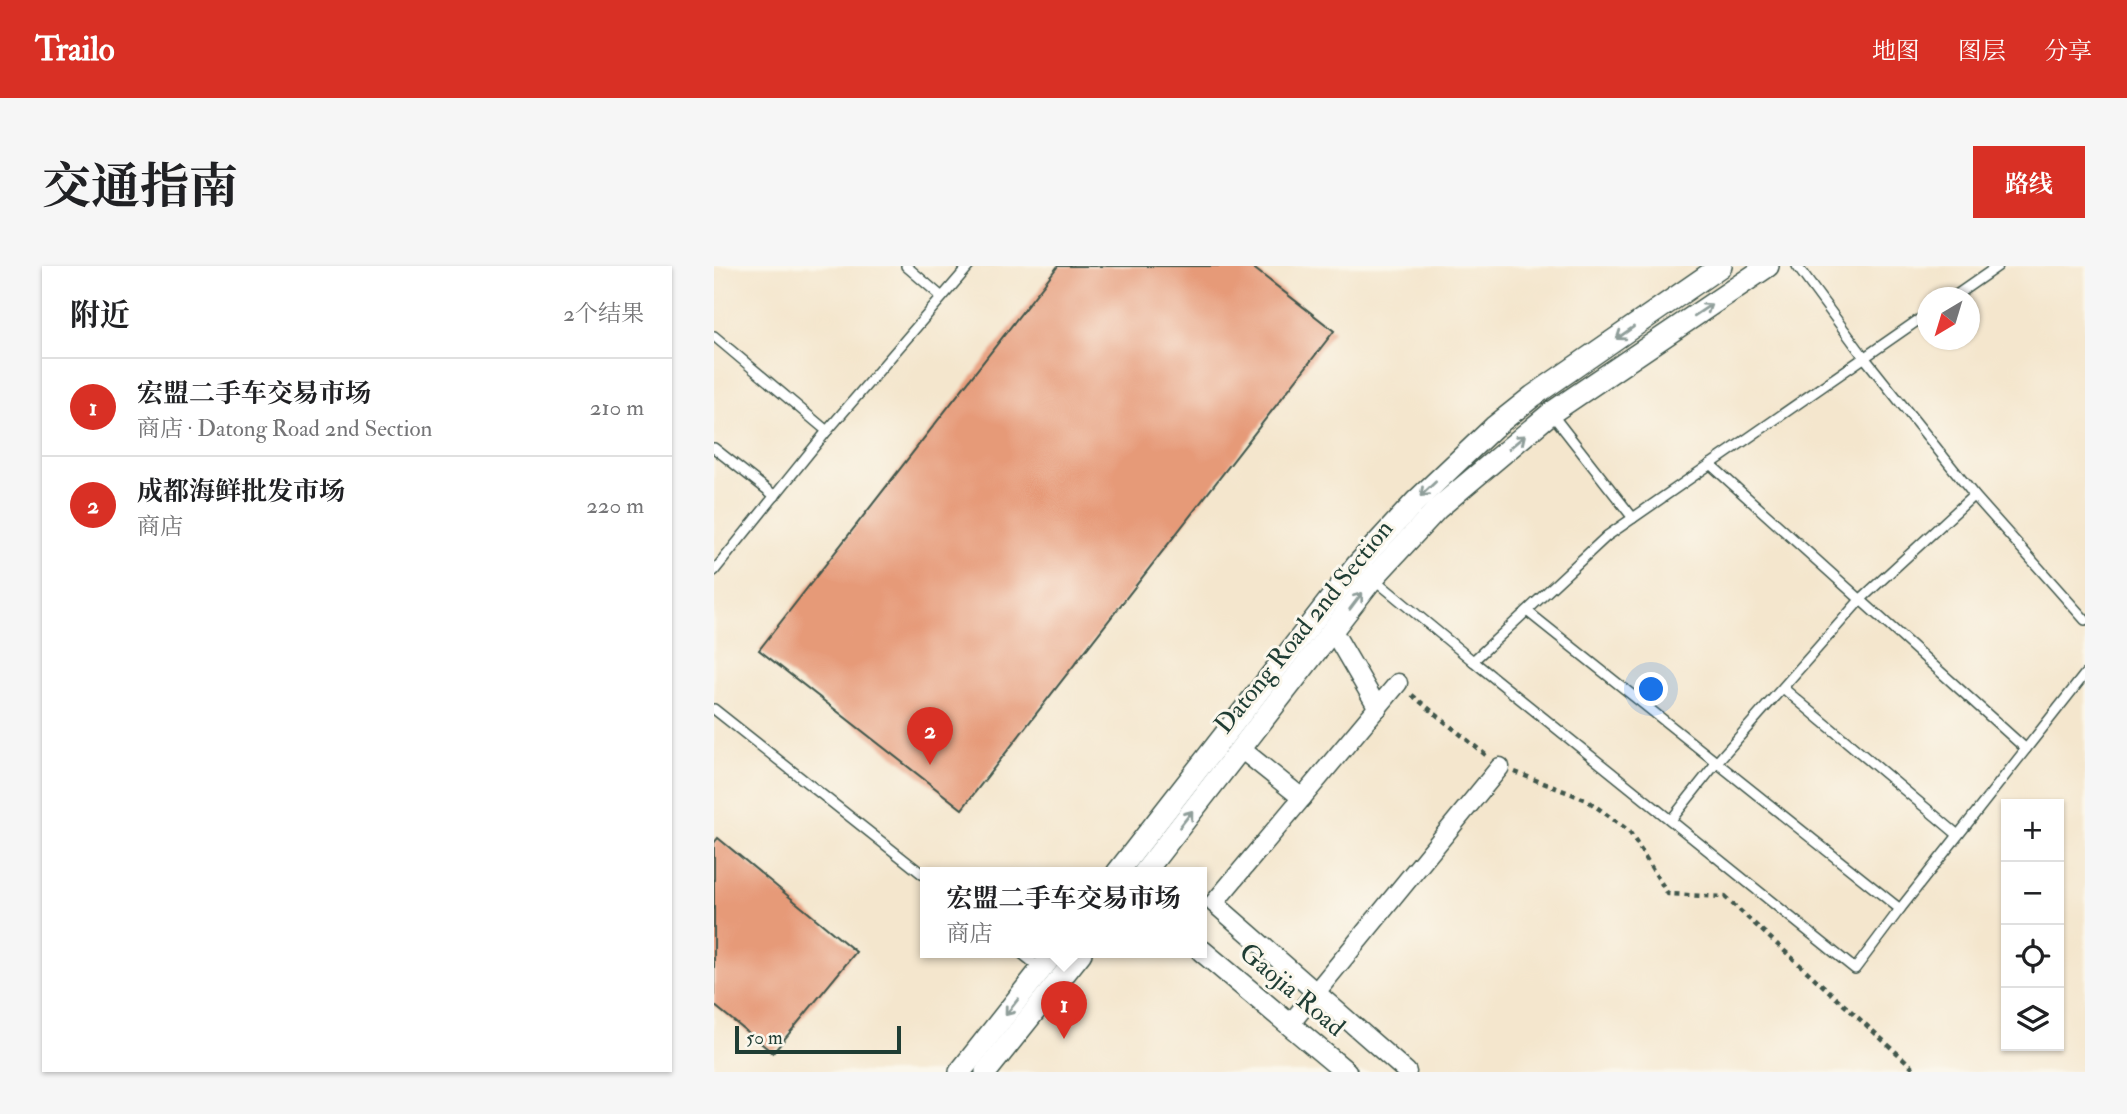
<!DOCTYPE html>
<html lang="zh">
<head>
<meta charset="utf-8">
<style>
  :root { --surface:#fff; --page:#f6f6f6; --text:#202124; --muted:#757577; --line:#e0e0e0; --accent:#d93025 }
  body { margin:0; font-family:"IM FELL Double Pica","Noto Serif SC",serif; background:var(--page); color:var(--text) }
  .controls { position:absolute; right:21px; bottom:21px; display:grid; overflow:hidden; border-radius:0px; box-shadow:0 2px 5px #0004 }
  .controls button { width:63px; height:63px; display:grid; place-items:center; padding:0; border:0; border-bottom:2px solid var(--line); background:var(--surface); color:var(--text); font:35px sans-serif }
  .compass { position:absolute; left:1203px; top:21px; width:63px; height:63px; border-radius:50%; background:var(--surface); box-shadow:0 2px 5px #0004; rotate:218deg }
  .scale { position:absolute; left:21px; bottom:18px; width:166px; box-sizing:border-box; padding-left:7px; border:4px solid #1f3d34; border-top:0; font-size:19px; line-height:24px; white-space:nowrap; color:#1f3d34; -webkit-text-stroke:5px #fbf7ec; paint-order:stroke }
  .you { position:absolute; left:938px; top:424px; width:24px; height:24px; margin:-18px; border:5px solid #fff; border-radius:50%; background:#1a73e8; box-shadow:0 0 0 10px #1a73e833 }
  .badge { display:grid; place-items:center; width:46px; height:46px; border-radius:50%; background:var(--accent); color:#fff; font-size:23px; font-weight:700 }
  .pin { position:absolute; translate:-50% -58px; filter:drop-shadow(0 2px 4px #0008) }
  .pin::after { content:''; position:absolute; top:37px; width:24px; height:21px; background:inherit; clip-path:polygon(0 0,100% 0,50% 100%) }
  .popup { position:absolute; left:206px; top:601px; width:287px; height:91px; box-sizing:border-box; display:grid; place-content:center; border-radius:0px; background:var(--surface); filter:drop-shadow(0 2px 5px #0005); font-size:23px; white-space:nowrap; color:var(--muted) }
  .popup b { font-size:26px; color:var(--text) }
  .popup::after { content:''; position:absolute; left:50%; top:100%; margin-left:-14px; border:14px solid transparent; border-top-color:var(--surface) }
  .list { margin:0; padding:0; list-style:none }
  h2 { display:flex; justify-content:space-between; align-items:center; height:91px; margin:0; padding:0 28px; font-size:30px }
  h2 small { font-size:23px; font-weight:400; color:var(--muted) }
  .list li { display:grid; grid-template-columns:46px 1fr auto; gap:21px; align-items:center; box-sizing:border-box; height:98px; padding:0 28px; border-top:2px solid var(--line) }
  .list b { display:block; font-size:26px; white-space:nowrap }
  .list p { margin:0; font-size:23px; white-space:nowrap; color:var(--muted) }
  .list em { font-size:23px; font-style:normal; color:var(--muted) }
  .icon { flex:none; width:38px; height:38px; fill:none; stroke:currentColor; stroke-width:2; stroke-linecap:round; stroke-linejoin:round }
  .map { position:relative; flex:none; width:1371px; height:806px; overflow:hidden; border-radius:0px }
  header { display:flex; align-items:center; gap:42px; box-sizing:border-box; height:98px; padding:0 35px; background:var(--accent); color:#fff }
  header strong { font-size:33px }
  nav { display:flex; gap:38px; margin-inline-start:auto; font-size:24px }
  .intro { display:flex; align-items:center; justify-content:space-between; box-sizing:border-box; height:168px; padding:0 42px }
  h1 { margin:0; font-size:49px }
  .button { padding:18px 32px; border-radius:0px; background:var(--accent); color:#fff; font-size:24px; font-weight:700 }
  main { display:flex; gap:42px; padding:0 42px }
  aside { flex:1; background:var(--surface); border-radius:0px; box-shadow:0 2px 5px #0004 }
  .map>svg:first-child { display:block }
  .building { fill:#e69a78 }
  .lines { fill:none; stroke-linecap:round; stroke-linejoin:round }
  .service-casing { stroke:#3f564b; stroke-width:12 }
  .minor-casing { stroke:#3f564b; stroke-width:21 }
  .tertiary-casing { stroke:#3f564b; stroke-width:24 }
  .path { stroke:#3f564b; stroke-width:4.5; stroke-dasharray:5 5; stroke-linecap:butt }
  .service { stroke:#fff; stroke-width:9 }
  .minor { stroke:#fff; stroke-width:18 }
  .tertiary { stroke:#fff; stroke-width:21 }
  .oneway { stroke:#8f9e9a }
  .labels { text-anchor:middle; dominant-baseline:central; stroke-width:6; stroke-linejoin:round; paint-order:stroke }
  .street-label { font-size:26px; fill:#1f3d34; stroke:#fbf7ec }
</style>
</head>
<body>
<header>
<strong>Trailo</strong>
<nav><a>地图</a><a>图层</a><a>分享</a></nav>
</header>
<div class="intro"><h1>交通指南</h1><a class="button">路线</a></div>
<main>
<aside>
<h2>附近<small>2个结果</small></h2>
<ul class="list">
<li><span class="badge">1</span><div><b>宏盟二手车交易市场</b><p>商店 · Datong Road 2nd Section</p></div><em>210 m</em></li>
<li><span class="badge">2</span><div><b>成都海鲜批发市场</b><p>商店</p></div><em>220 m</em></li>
</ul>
</aside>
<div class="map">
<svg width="1371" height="806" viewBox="0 0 1371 806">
  <rect width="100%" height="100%" fill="#fbf7ec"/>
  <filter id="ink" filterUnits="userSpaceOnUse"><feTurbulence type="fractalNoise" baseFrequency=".0143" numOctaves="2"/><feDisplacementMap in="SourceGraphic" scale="14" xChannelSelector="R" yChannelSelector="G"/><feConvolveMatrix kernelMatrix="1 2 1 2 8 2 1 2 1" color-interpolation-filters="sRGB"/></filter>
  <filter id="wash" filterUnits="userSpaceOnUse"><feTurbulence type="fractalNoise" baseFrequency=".00686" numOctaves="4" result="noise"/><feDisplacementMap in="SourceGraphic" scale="28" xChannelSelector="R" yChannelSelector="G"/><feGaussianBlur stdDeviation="1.57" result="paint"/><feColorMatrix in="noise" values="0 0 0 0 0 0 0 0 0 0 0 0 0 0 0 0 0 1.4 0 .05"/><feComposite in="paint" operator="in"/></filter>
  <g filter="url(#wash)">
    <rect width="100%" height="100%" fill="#f4e6cd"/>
    <g id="blocks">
      <!-- building -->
      <g class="building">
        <path d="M344,0H537L620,65L248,543L45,384Z"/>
        <path d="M4,572L142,686L59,787L0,739V577Z"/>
      </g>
    </g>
  </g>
  <g filter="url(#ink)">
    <use href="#blocks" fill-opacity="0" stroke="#3f564b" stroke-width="2"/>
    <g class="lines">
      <defs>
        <g id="service">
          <path d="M192,0L228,31"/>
          <path d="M1083,0L1150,91L1260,229L1371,354"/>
          <path d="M1238,32L1284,0"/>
          <path d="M0,70L113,165"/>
          <path d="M837,147L919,252"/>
          <path d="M0,182L61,230"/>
          <path d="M996,198L1312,483"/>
          <path d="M0,305L113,165L255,0"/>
          <path d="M660,313L759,395L893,270L1213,48"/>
          <path d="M813,345L1186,643L1371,408"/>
          <path d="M759,395L1141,703L1186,643"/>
          <path d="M1069,422L1244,569"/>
          <path d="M0,443L212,611"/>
          <path d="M957,554L1003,496L1146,334L1260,229"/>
          <path d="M307,687L326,702"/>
        </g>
        <g id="minor">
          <path d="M619,365L664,442"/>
          <path d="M684,417L500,637L693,806"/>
          <path d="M527,483L588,532"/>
          <path d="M576,758L786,501"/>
        </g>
        <g id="tertiary">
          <path d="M403,607L643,299L702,235L780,161L819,130L1007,0"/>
          <path d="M430,607L659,312L723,243L837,147L1054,0"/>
          <path d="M488,685L632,806"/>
          <path d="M246,806L340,687"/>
          <path d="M272,806L367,687"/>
        </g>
      </defs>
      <!-- service casing -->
      <use href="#service" class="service-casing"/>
      <!-- minor casing -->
      <use href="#minor" class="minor-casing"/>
      <!-- tertiary casing -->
      <use href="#tertiary" class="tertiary-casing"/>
      <!-- path -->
      <g class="path">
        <path d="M698,429L773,490"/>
        <path d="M801,506L873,534L915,565L954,628L1011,631L1204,806"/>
      </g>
      <!-- service -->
      <use href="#service" class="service"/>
      <!-- minor -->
      <use href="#minor" class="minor"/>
      <!-- tertiary -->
      <use href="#tertiary" class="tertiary"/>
    </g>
    <!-- one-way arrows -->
    <defs><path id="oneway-shaft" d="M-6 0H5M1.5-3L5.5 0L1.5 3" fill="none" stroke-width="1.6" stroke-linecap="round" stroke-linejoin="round" transform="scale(1.75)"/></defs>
    <g class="oneway">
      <use href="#oneway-shaft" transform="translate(989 44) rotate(-34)"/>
      <use href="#oneway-shaft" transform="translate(911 67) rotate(145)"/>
      <use href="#oneway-shaft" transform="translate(803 176) rotate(-40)"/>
      <use href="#oneway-shaft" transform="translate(714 223) rotate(137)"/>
      <use href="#oneway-shaft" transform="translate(642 335) rotate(-53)"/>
      <use href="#oneway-shaft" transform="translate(472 553) rotate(-52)"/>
      <use href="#oneway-shaft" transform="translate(298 741) rotate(128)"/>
    </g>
  </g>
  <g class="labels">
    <!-- street labels -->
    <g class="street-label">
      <text transform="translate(590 361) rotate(-51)">Datong Road 2nd Section</text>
      <text transform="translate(578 724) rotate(40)">Gaojia Road</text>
    </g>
  </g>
</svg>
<div class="controls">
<button>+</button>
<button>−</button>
<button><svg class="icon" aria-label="locate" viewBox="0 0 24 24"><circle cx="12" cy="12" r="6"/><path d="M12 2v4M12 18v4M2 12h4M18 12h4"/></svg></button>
<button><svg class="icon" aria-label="layers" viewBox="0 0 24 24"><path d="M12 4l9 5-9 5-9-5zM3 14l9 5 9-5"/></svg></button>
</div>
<svg class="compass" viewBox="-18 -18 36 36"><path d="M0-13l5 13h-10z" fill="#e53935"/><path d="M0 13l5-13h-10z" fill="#757577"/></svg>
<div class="scale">50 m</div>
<div class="you"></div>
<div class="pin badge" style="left:350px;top:773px">1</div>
<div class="popup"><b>宏盟二手车交易市场</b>商店</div>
<div class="pin badge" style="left:216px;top:499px">2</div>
</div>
</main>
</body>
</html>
